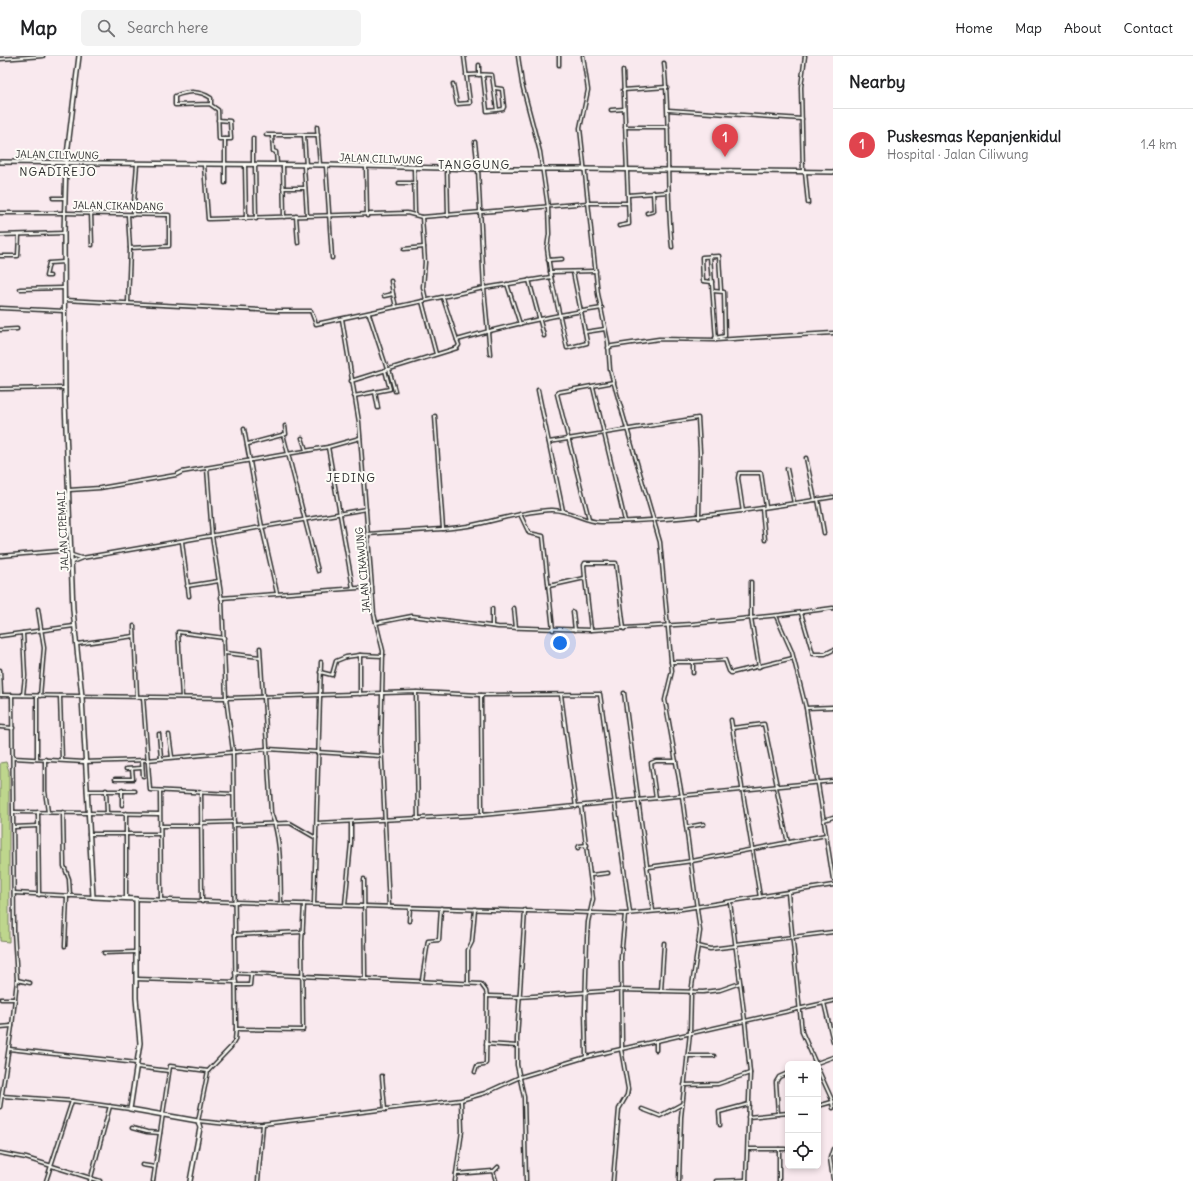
<!DOCTYPE html>
<html lang="en">
<head>
<meta charset="utf-8">
<style>
  :root { --surface:#fff; --page:#f2f2f2; --text:#202124; --muted:#757577; --line:#e0e0e0; --accent:#1f6fb2 }
  body { margin:0; font-family:Delius,sans-serif; background:var(--page); color:var(--text) }
  .controls { position:absolute; right:12px; bottom:12px; display:grid; overflow:hidden; border-radius:6px; box-shadow:0 2px 6px #0003 }
  .controls button { width:36px; height:36px; display:grid; place-items:center; padding:0; border:0; border-bottom:1px solid var(--line); background:var(--surface); color:var(--text); font:20px sans-serif }
  .you { position:absolute; left:560px; top:587px; width:14px; height:14px; margin:-10px; border:3px solid #fff; border-radius:50%; background:#1a73e8; box-shadow:0 0 0 6px #1a73e833 }
  .badge { display:grid; place-items:center; width:26px; height:26px; border-radius:50%; background:var(--accent); color:#fff; font-size:13px; font-weight:700 }
  .pin { position:absolute; translate:-50% -33px; filter:drop-shadow(0 1px 2px #0008) }
  .pin::after { content:''; position:absolute; top:21px; width:14px; height:12px; background:inherit; clip-path:polygon(0 0,100% 0,50% 100%) }
  .list { margin:0; padding:0; list-style:none }
  h2 { display:flex; justify-content:space-between; align-items:center; height:52px; margin:0; padding:0 16px; font-size:17px }
  h2 small { font-size:13px; font-weight:400; color:var(--muted) }
  .list li { display:grid; grid-template-columns:26px 1fr auto; gap:12px; align-items:center; box-sizing:border-box; height:72px; padding:0 16px; border-top:1px solid var(--line) }
  .list b { display:block; font-size:15px; white-space:nowrap }
  .list p { margin:0; font-size:13px; white-space:nowrap; color:var(--muted) }
  .list em { font-size:13px; font-style:normal; color:var(--muted) }
  .icon { flex:none; width:22px; height:22px; fill:none; stroke:currentColor; stroke-width:2; stroke-linecap:round; stroke-linejoin:round }
  .map { position:relative; flex:none; width:833px; height:1125px; overflow:hidden }
  header { display:flex; align-items:center; gap:24px; box-sizing:border-box; height:56px; padding:0 20px; background:var(--surface); border-bottom:1px solid var(--line) }
  header strong { font-size:19px }
  nav { display:flex; gap:22px; margin-inline-start:auto; font-size:14px }
  .search { width:280px; height:36px; background:var(--page); display:flex; align-items:center; gap:10px; box-sizing:border-box; padding:0 14px; border-radius:6px; color:var(--muted); font-size:15px }
  main { display:flex }
  aside { flex:1; background:var(--surface) }
  .map>svg:first-child { display:block }
  .green { fill:#bed68d; stroke:#74805c }
  .lines { fill:none; stroke-linecap:round; stroke-linejoin:round }
  .street-casing { stroke:#2b2b2b; stroke-width:5 }
  .secondary-casing { stroke:#2b2b2b; stroke-width:6 }
  .street { stroke:#fdfcf7; stroke-width:2 }
  .secondary { stroke:#fdfcf7; stroke-width:3 }
  .labels { text-anchor:middle; dominant-baseline:central; stroke-width:4; stroke-linejoin:round; paint-order:stroke }
  .street-label { font-size:10px; fill:#2b2b2b; stroke:#fdfcf7 }
  .quarter-label { font-size:12px; letter-spacing:1px; fill:#2b2b2b; stroke:#fdfcf7 }
</style>
</head>
<body>
<header>
<strong>Map</strong>
<div class="search"><svg class="icon" aria-label="search" viewBox="0 0 24 24"><circle cx="10" cy="10" r="6"/><path d="M15 15l6 6"/></svg>Search here</div>
<nav><a>Home</a><a>Map</a><a>About</a><a>Contact</a></nav>
</header>
<main>
<div class="map">
<svg width="833" height="1125" viewBox="0 0 833 1125">
  <rect width="100%" height="100%" fill="#f9e9ee"/>
  <filter id="ink" filterUnits="userSpaceOnUse"><feTurbulence type="fractalNoise" baseFrequency=".025" numOctaves="2"/><feDisplacementMap in="SourceGraphic" scale="8" xChannelSelector="R" yChannelSelector="G"/><feConvolveMatrix kernelMatrix="1 2 1 2 8 2 1 2 1" color-interpolation-filters="sRGB"/></filter>
  <g filter="url(#ink)">
    <!-- green -->
    <path class="green" d="M6,706L9,715V886L0,885V707Z"/>
    <g class="lines">
      <defs>
        <g id="street">
          <path d="M518,0L522,28L540,96L548,151L549,178L547,192L551,221L567,292L587,287L585,276"/>
          <path d="M583,0L588,34L580,72L598,238L608,286L610,314L660,486L672,615L665,644L682,740L700,875L691,937L690,977L681,1061L679,1125"/>
          <path d="M0,3L43,0"/>
          <path d="M664,7C671,68 665,130 672,191"/>
          <path d="M479,9V19"/>
          <path d="M559,9V0"/>
          <path d="M466,19C475,19 484,18 492,19L497,54L487,55L483,19"/>
          <path d="M453,28L457,48L470,47L464,0"/>
          <path d="M495,32L502,33L504,51L503,53L497,54"/>
          <path d="M623,34L667,31"/>
          <path d="M211,48L175,49V40C188,35 199,34 211,42V49L218,54L219,83H225V127"/>
          <path d="M611,54L624,53"/>
          <path d="M668,54L802,63"/>
          <path d="M218,64L230,65L231,83H225"/>
          <path d="M317,71L320,109"/>
          <path d="M625,71H668"/>
          <path d="M266,79H318"/>
          <path d="M304,79L306,110"/>
          <path d="M272,80L273,95L276,96L277,108"/>
          <path d="M253,82V108"/>
          <path d="M204,109L208,163L407,157L422,161L425,206L423,231L426,244"/>
          <path d="M245,109L246,163"/>
          <path d="M255,109L256,163"/>
          <path d="M283,109L284,161"/>
          <path d="M304,110L307,159"/>
          <path d="M326,110L332,202"/>
          <path d="M366,111L367,160"/>
          <path d="M414,112L415,158"/>
          <path d="M447,112L448,160"/>
          <path d="M803,116L801,31L805,0"/>
          <path d="M805,116L808,147"/>
          <path d="M399,127H415"/>
          <path d="M283,132H305"/>
          <path d="M628,139L668,136"/>
          <path d="M53,142H65"/>
          <path d="M0,157H64L169,159V190L130,192"/>
          <path d="M91,157L92,189"/>
          <path d="M647,157L654,155L653,136"/>
          <path d="M133,159L137,108"/>
          <path d="M296,160L298,187"/>
          <path d="M422,161L588,147H628"/>
          <path d="M619,170L629,168L623,15"/>
          <path d="M0,179L64,177"/>
          <path d="M404,193L424,191"/>
          <path d="M0,200H18L19,179"/>
          <path d="M710,200L716,284"/>
          <path d="M548,204L562,203"/>
          <path d="M550,216L596,215"/>
          <path d="M573,216L585,276L605,273"/>
          <path d="M50,220H46L49,207L64,206"/>
          <path d="M529,224L544,280"/>
          <path d="M391,225L393,238"/>
          <path d="M712,226L703,225L702,201L719,200L721,235"/>
          <path d="M507,228L520,268"/>
          <path d="M20,233L64,232"/>
          <path d="M713,235L724,236L725,280L715,282"/>
          <path d="M384,240L393,238L396,251"/>
          <path d="M443,242L457,284"/>
          <path d="M65,244L278,255H311L316,268L484,232L478,113L475,86"/>
          <path d="M422,245L436,298"/>
          <path d="M128,247L130,193L128,159"/>
          <path d="M0,252L65,255"/>
          <path d="M369,258L387,313"/>
          <path d="M342,263L359,366L374,558L383,595L381,686L389,851"/>
          <path d="M0,274L17,273"/>
          <path d="M608,292L612,290L659,283L716,284L833,277"/>
          <path d="M490,298L484,232L551,221"/>
          <path d="M389,313L395,335"/>
          <path d="M351,325L457,292L459,289L457,284C505,270 553,259 602,252"/>
          <path d="M593,331L625,465"/>
          <path d="M0,333L65,332"/>
          <path d="M538,334L563,455"/>
          <path d="M375,336L378,352"/>
          <path d="M354,340L390,333L385,314"/>
          <path d="M435,360L443,473"/>
          <path d="M244,373L262,471L277,537"/>
          <path d="M283,378L318,515"/>
          <path d="M302,382L306,394"/>
          <path d="M549,386L698,362L700,396L699,462"/>
          <path d="M248,388L286,378L285,370"/>
          <path d="M328,391L353,532"/>
          <path d="M806,402L815,444"/>
          <path d="M207,412L212,480L222,545L226,642L233,695L236,973L235,984L231,991L208,1015L198,1065L238,1069L263,1068L461,1044L485,1037L520,1021L586,1001L833,945"/>
          <path d="M787,413L794,447"/>
          <path d="M69,434L100,432L176,419L182,416L328,391L360,382"/>
          <path d="M818,443L824,477"/>
          <path d="M762,452L765,484"/>
          <path d="M743,456L738,422L739,417H761L766,451"/>
          <path d="M520,458L529,477L543,480L553,574"/>
          <path d="M589,463L557,338L559,336L614,326"/>
          <path d="M368,478C401,475 435,475 468,470C496,465 522,455 551,454C569,453 584,466 601,466C681,465 754,454 833,441"/>
          <path d="M182,486L189,540"/>
          <path d="M72,499L81,502"/>
          <path d="M0,500L70,494"/>
          <path d="M72,506L82,502L366,453"/>
          <path d="M585,522L584,509L585,507H616L624,573"/>
          <path d="M751,526V562L759,611"/>
          <path d="M187,530L219,525"/>
          <path d="M549,530L585,522L591,574"/>
          <path d="M221,542L372,531"/>
          <path d="M514,552L516,572"/>
          <path d="M38,553L44,592L40,640"/>
          <path d="M573,556L575,574"/>
          <path d="M801,557L813,598H825L833,594"/>
          <path d="M776,560L792,596L806,652L833,823"/>
          <path d="M376,567L412,560L498,571L591,574L692,568L780,559L833,552"/>
          <path d="M134,570L137,641"/>
          <path d="M492,570V553"/>
          <path d="M23,577L25,620L23,639"/>
          <path d="M0,580L74,570"/>
          <path d="M77,588L134,580"/>
          <path d="M260,592L263,641"/>
          <path d="M225,597L260,601"/>
          <path d="M671,606H693V617"/>
          <path d="M693,606L725,604L729,615L731,617L793,602"/>
          <path d="M0,614L1,639"/>
          <path d="M320,616L332,619L336,605L346,601L360,599L383,600"/>
          <path d="M417,636L481,639L600,638L630,857"/>
          <path d="M624,637L653,855"/>
          <path d="M360,638V599"/>
          <path d="M0,639L226,642L416,636L418,763"/>
          <path d="M481,639L482,759"/>
          <path d="M561,639L576,751"/>
          <path d="M37,640V703"/>
          <path d="M60,640L62,704"/>
          <path d="M143,641L150,734L233,738"/>
          <path d="M182,641L178,576L224,582"/>
          <path d="M264,641L271,757C282,785 280,817 281,847"/>
          <path d="M806,652L833,651"/>
          <path d="M731,664L760,841"/>
          <path d="M0,671L13,672"/>
          <path d="M732,672L764,668L777,730"/>
          <path d="M159,678L161,702"/>
          <path d="M169,679L172,701"/>
          <path d="M14,702L84,706L147,704L268,693L381,700"/>
          <path d="M45,703V735L48,756"/>
          <path d="M142,704L143,720"/>
          <path d="M126,713L142,712"/>
          <path d="M115,723H133L132,713"/>
          <path d="M776,731L788,787"/>
          <path d="M106,734L107,757"/>
          <path d="M122,734V749"/>
          <path d="M87,735H135"/>
          <path d="M160,735L161,844"/>
          <path d="M201,736L202,846"/>
          <path d="M656,742L651,707L656,705H676"/>
          <path d="M581,750L593,843L588,866L587,882L585,955L586,1001"/>
          <path d="M14,756L159,758"/>
          <path d="M38,756L39,839"/>
          <path d="M63,756L64,810L69,823L70,840"/>
          <path d="M126,757V842"/>
          <path d="M824,764L833,761"/>
          <path d="M201,767L234,766"/>
          <path d="M317,767L482,759L833,725"/>
          <path d="M234,769L290,767L316,782"/>
          <path d="M160,770H201"/>
          <path d="M14,771L38,770"/>
          <path d="M687,771L704,768"/>
          <path d="M89,778H160"/>
          <path d="M578,792L579,790L587,789"/>
          <path d="M649,811L692,805L826,779"/>
          <path d="M591,819L608,817"/>
          <path d="M364,823L365,922"/>
          <path d="M14,837L93,841"/>
          <path d="M788,837L802,976L816,1008"/>
          <path d="M136,843L625,858L682,853L833,829"/>
          <path d="M730,846L745,965L750,1017L746,1125"/>
          <path d="M314,848L321,606"/>
          <path d="M345,849L351,787V767"/>
          <path d="M525,854L517,983V1009L524,1041L526,1125"/>
          <path d="M409,865L410,852"/>
          <path d="M235,879L303,876"/>
          <path d="M736,888L833,876"/>
          <path d="M65,890L67,840"/>
          <path d="M698,890L710,893L736,890"/>
          <path d="M104,897L136,896"/>
          <path d="M235,917L481,928L486,935L487,940L486,1007L484,1009L477,1010L475,1016"/>
          <path d="M136,923L236,926"/>
          <path d="M17,924L30,927"/>
          <path d="M422,924L428,885L439,884L441,852"/>
          <path d="M468,926V894L472,886L475,853"/>
          <path d="M236,929H250L251,918"/>
          <path d="M661,935L664,887"/>
          <path d="M487,940L519,941L621,934L703,936L720,934L740,927"/>
          <path d="M1,943H15"/>
          <path d="M824,947L833,985"/>
          <path d="M0,971L12,970"/>
          <path d="M236,973L303,974L302,886L304,848"/>
          <path d="M486,988L517,990"/>
          <path d="M622,992L621,901L625,858"/>
          <path d="M9,993L137,1007"/>
          <path d="M656,994V985"/>
          <path d="M687,1000H714"/>
          <path d="M814,1008L833,1001"/>
          <path d="M137,1011L169,1015"/>
          <path d="M818,1013L833,1046"/>
          <path d="M382,1020L385,1054"/>
          <path d="M684,1029L718,1028L750,1017"/>
          <path d="M2,1040L72,1045L130,1053"/>
          <path d="M818,1050L832,1046L833,1052"/>
          <path d="M0,1051L12,970L17,924L14,875L12,639"/>
          <path d="M642,1053L660,1060L682,1048"/>
          <path d="M778,1058L776,1026L779,1021L788,1017"/>
          <path d="M748,1061L788,1057"/>
          <path d="M720,1069L719,1056L749,1048"/>
          <path d="M132,1072L147,1076L160,1077"/>
          <path d="M748,1093H779V1125"/>
          <path d="M779,1093H785"/>
          <path d="M833,1093L830,1102L833,1123"/>
          <path d="M0,1097L26,1102L100,1125"/>
          <path d="M142,1109L155,1111"/>
          <path d="M494,1115L498,1111"/>
          <path d="M456,1118L493,1115L496,1125"/>
          <path d="M46,1125L72,1045"/>
          <path d="M90,1125L110,1050"/>
          <path d="M153,1125L170,1010L208,1015"/>
          <path d="M258,1125L263,1068"/>
          <path d="M455,1125L462,1075L461,1045"/>
          <path d="M613,1125L619,1053L627,1039L628,1033L621,993"/>
          <path d="M716,1125L746,1124"/>
        </g>
        <g id="secondary">
          <path d="M79,0L66,107L64,177L65,346L73,554L82,641L93,841L136,843V942L140,987L130,1053L198,1065L200,1072L190,1125"/>
          <path d="M0,106L326,109L478,113H584L833,116"/>
        </g>
      </defs>
      <!-- street casing -->
      <use href="#street" class="street-casing"/>
      <!-- secondary casing -->
      <use href="#secondary" class="secondary-casing"/>
      <!-- street -->
      <use href="#street" class="street"/>
      <!-- secondary -->
      <use href="#secondary" class="secondary"/>
    </g>
  </g>
  <g class="labels">
    <!-- street labels -->
    <g class="street-label">
      <text transform="translate(57 99) rotate(1)">JALAN CILIWUNG</text>
      <text transform="translate(381 103) rotate(2)">JALAN CILIWUNG</text>
      <text transform="translate(118 150) rotate(1)">JALAN CIKANDANG</text>
      <text transform="translate(63 475) rotate(-93)">JALAN CIPEMALI</text>
      <text transform="translate(363 514) rotate(-95)">JALAN CIKAWUNG</text>
    </g>
    <!-- quarter labels -->
    <g class="quarter-label">
      <text x="474" y="108">TANGGUNG</text>
      <text x="58" y="115">NGADIREJO</text>
      <text x="351" y="421">JEDING</text>
    </g>
  </g>
</svg>
<div class="controls">
<button>+</button>
<button>−</button>
<button><svg class="icon" aria-label="locate" viewBox="0 0 24 24"><circle cx="12" cy="12" r="6"/><path d="M12 2v4M12 18v4M2 12h4M18 12h4"/></svg></button>
</div>
<div class="you"></div>
<div class="pin badge" style="left:725px;top:101px;background:#e0444e">1</div>
</div>
<aside>
<h2>Nearby<small></small></h2>
<ul class="list">
<li><span class="badge" style="background:#e0444e">1</span><div><b>Puskesmas Kepanjenkidul</b><p>Hospital · Jalan Ciliwung</p></div><em>1.4 km</em></li>
</ul>
</aside>
</main>
</body>
</html>
